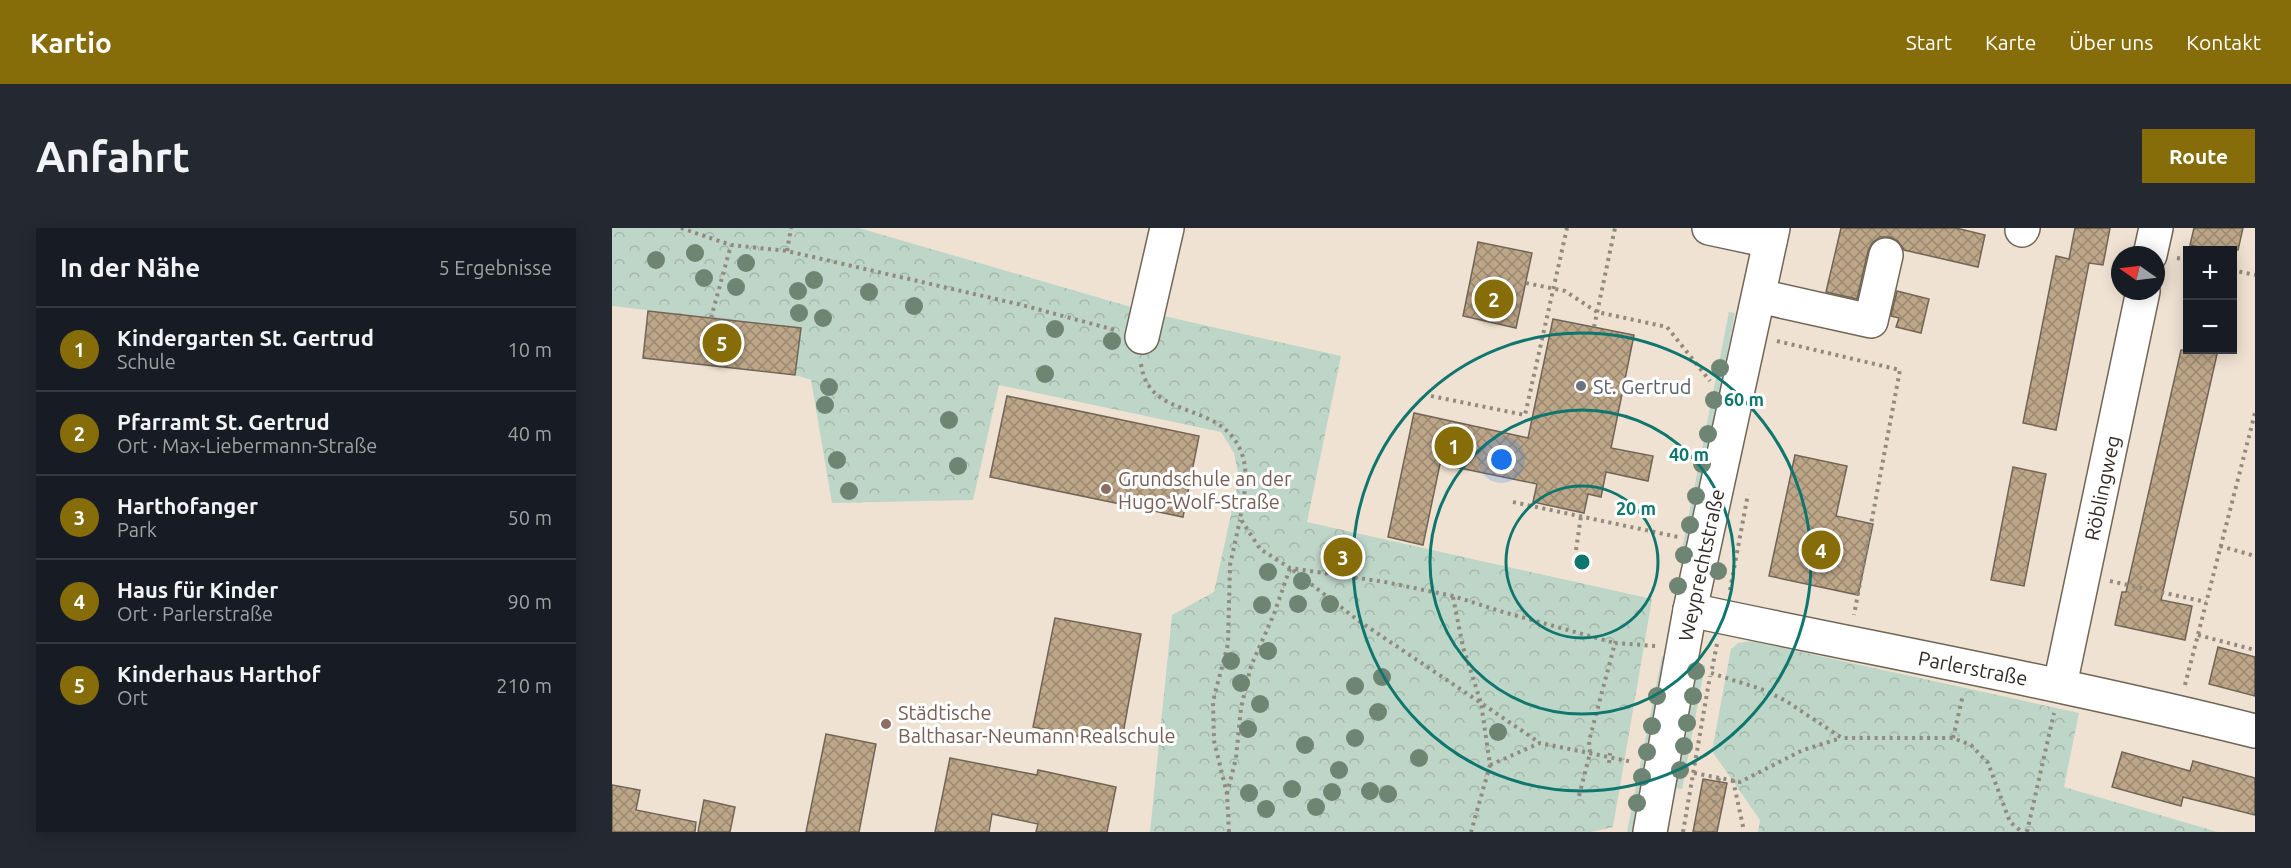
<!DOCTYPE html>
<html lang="de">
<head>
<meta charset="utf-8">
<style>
  :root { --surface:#171b24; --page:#242831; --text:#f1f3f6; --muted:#9ea1a6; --line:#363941; --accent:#866d0a }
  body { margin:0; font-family:Ubuntu,sans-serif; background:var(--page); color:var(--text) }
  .controls { position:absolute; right:18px; top:18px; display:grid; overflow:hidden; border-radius:0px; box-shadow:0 3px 15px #0003 }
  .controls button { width:54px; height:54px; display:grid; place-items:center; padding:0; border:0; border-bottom:2px solid var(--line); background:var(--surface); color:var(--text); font:30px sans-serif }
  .compass { position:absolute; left:1499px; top:18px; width:54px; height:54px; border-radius:50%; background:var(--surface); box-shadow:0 3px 15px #0003; rotate:284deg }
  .you { position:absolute; left:890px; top:232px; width:21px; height:21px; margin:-15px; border:4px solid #fff; border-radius:50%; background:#1a73e8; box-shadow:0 0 0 9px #1a73e833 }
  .badge { display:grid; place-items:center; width:39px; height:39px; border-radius:50%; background:var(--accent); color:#fff; font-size:20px; font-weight:700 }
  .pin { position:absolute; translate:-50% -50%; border:3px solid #fff; box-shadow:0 2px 6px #0006 }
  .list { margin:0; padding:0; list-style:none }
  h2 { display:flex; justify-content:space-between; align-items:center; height:78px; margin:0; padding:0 24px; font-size:26px }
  h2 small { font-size:20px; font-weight:400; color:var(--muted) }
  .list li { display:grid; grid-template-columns:39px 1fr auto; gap:18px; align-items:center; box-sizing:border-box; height:84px; padding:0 24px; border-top:2px solid var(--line) }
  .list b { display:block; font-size:22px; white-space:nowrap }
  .list p { margin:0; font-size:20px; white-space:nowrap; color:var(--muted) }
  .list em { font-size:20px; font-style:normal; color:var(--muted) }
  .map { position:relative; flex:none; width:1643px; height:604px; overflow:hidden; border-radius:0px }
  header { display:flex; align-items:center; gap:36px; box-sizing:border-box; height:84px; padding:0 30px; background:var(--accent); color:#fff }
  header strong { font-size:28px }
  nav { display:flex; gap:33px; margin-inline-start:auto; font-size:21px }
  .intro { display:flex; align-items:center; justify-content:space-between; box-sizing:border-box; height:144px; padding:0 36px }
  h1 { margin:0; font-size:42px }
  .button { padding:15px 27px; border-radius:0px; background:var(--accent); color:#fff; font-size:21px; font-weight:700 }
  main { display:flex; gap:36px; padding:0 36px }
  aside { flex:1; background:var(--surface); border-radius:0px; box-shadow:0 3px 15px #0003 }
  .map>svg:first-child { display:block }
  .grass { fill:#bdd6c8 }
  .park { fill:url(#park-crowns) }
  .building { fill:url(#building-cross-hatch); stroke:#706556; stroke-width:1.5 }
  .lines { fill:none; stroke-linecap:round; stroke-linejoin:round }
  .minor-casing { stroke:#706556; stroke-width:36 }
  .path { stroke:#938a7f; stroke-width:4; stroke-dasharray:3 4.5; stroke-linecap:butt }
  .minor { stroke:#fff; stroke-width:33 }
  .tree { fill:#6f8573 }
  .ring { fill:none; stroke:#0f766e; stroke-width:3 }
  .worship-dot { fill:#6b7280; stroke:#fff; stroke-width:2 }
  .education-dot { fill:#8d6e63; stroke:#fff; stroke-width:2 }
  .labels { text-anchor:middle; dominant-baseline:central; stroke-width:6; stroke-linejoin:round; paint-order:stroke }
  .worship-label { font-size:20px; fill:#5b616d; stroke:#fff; text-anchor:start }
  .education-label { font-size:20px; fill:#785e54; stroke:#fff; text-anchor:start }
  .street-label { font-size:20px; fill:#302b25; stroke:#fff }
  .centre { fill:#0f766e; stroke:#fff; stroke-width:3 }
  .ring-label { font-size:18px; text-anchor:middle; font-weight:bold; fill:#0f766e; stroke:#fff; stroke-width:6; stroke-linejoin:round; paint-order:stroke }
</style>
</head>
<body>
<header>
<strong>Kartio</strong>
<nav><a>Start</a><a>Karte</a><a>Über uns</a><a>Kontakt</a></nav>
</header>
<div class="intro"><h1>Anfahrt</h1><a class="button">Route</a></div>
<main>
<aside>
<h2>In der Nähe<small>5 Ergebnisse</small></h2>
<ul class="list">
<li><span class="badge">1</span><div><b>Kindergarten St. Gertrud</b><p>Schule</p></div><em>10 m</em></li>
<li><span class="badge">2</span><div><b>Pfarramt St. Gertrud</b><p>Ort · Max-Liebermann-Straße</p></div><em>40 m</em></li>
<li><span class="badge">3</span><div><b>Harthofanger</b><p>Park</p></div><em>50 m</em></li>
<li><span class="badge">4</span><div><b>Haus für Kinder</b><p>Ort · Parlerstraße</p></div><em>90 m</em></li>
<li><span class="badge">5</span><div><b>Kinderhaus Harthof</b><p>Ort</p></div><em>210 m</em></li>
</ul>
</aside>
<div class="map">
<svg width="1643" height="604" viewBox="0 0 1643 604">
  <defs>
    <pattern id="park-crowns" width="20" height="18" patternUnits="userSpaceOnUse" patternTransform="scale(1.5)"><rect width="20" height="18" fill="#bdd6c8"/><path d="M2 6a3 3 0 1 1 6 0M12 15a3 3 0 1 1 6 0" fill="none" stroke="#a3b8ac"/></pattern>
    <pattern id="building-cross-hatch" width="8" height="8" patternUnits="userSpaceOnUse" patternTransform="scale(1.5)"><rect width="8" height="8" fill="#bea789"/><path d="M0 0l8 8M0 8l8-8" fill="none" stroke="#9b8870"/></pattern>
  </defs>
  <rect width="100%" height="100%" fill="#efe2d2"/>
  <!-- grass -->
  <g class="grass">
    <path d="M1117,84L1123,85L1075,334L1068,332Z"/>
    <path d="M1050,428L1056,429L1025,604H1015Z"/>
    <path d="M1082,435L1093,437L1070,561L1059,559Z"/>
  </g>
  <!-- park -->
  <g class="park">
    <path d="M0,0H247L543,86L729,128L695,294L1040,371L1001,599L979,604H538L560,387L602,364L627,250L622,225L609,204L387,157L361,272L220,275L199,152L183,147L189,100L0,78Z"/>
    <path d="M1139,413L1467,485L1452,559L1606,604H1146L1148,592L1100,523L1119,421L1126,415Z"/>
  </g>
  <!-- building -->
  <g class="building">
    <path d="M1229,0H1344L1373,7L1366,39L1292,22L1286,13L1278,9H1268L1260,15L1256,23L1245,71L1214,64Z"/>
    <path d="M1463,0H1498L1491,37L1477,35L1444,202L1411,195L1444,28L1457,31Z"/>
    <path d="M1582,0H1631L1626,22H1601L1578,17Z"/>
    <path d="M866,14L920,25L904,100L851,88Z"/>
    <path d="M1285,63L1317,71L1309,105L1284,99L1287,90L1279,88Z"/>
    <path d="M36,83L189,100L183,147L31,130Z"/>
    <path d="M941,91L1022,107L999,220L1041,228L1036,253L994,244L989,269L976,266L972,285L921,274L925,256L828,236L811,317L776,309L802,185L916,210Z"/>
    <path d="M1569,122H1606L1549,372L1580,378L1573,412L1503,397L1510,364H1514Z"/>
    <path d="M395,168L587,208L571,289L378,249Z"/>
    <path d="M1183,227L1235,238L1224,288L1261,296L1246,367L1157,348Z"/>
    <path d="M1401,239L1434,246L1412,358L1379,352Z"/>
    <path d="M443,390L529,406L509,517L421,499Z"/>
    <path d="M1606,419L1643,429V468L1597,456Z"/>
    <path d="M214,506L264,516L247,604H194Z"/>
    <path d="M1510,524L1578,543L1581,533L1643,550V587L1571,569L1569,578L1500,559Z"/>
    <path d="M338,530L425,547L426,542L504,559L495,604H424L426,596L380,586L377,604H323Z"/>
    <path d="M1091,551L1115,555L1105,604H1081Z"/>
    <path d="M0,557L28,562L24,582L84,594L83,604H0Z"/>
    <path d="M92,572L123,579L118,604H86Z"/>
  </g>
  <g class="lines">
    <defs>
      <g id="minor">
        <path d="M1097,0L1158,13"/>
        <path d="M1410,2L1411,0"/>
        <path d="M1538,27L1544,0"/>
        <path d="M1147,68L1259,93L1274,27"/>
        <path d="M530,109L555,0"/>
        <path d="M1078,382C1266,422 1456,456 1643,503"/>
        <path d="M1448,457L1531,63"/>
        <path d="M1038,604L1078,382L1161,0"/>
      </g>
    </defs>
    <!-- minor casing -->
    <use href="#minor" class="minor-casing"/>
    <!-- path -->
    <g class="path">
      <path d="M69,0L119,17L175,23L410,77L503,102"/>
      <path d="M175,23L179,0"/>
      <path d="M1565,30L1576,32"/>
      <path d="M1620,42L1643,47"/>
      <path d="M914,55L953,63L985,84L1055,99L1098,153"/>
      <path d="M99,90L119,17"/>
      <path d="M982,99L1003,0"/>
      <path d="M1165,113L1288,142L1242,387"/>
      <path d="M529,136C537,195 610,170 630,226C637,246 632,270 628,290L648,321L678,340L773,354L841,368L891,384L1003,415"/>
      <path d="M819,168L913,187L955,0"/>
      <path d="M901,274L1066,309"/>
      <path d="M1608,318L1643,328"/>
      <path d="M964,322L969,288"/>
      <path d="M1498,353L1594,374"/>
      <path d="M1118,362L1136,266"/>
      <path d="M841,369L851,419L869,475L928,515"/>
      <path d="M1586,407L1643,422"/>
      <path d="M1100,441L1105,416"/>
      <path d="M1099,445L1152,462L1174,473L1230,510H1341L1359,517L1376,535L1398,594L1410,604"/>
      <path d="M1573,457L1643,185"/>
      <path d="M1341,510L1351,467"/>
      <path d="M997,535L998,525"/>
      <path d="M878,537L928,515L1021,534"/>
      <path d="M1082,545L1128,554L1191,522L1229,510"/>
      <path d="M1121,552L1132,603"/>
      <path d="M615,566L624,530L629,480L639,438L662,386L678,340L747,393L869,475L878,537L859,604"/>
      <path d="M967,568L978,525L977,513L1003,415L1044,418"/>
      <path d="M1102,575L1107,550"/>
      <path d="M617,604L615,566L602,513L601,473L616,416L618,337L628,292"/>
      <path d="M1071,604L1098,448"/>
      <path d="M1415,604L1442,485"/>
    </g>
    <!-- minor -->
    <use href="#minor" class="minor"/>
  </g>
  <!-- trees -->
  <g class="tree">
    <circle cx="83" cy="25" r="9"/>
    <circle cx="44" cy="32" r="9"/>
    <circle cx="134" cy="35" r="9"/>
    <circle cx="92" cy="50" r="9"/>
    <circle cx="202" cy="52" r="9"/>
    <circle cx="124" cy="59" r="9"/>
    <circle cx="186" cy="63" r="9"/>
    <circle cx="257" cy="64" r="9"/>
    <circle cx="302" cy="78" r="9"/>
    <circle cx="187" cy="85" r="9"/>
    <circle cx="211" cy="90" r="9"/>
    <circle cx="443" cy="101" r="9"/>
    <circle cx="500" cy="113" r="9"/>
    <circle cx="1108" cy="140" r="9"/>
    <circle cx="433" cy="146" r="9"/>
    <circle cx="217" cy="159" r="9"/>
    <circle cx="1102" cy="172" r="9"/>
    <circle cx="213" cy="177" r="9"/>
    <circle cx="337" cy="192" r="9"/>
    <circle cx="1096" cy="206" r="9"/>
    <circle cx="225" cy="232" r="9"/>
    <circle cx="1090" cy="236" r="9"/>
    <circle cx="346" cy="238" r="9"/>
    <circle cx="237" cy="263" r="9"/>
    <circle cx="1084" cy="268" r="9"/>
    <circle cx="1078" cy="297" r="9"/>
    <circle cx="1072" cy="327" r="9"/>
    <circle cx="1106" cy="343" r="9"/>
    <circle cx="656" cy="344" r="9"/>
    <circle cx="690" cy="353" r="9"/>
    <circle cx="1066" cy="358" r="9"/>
    <circle cx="686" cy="376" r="9"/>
    <circle cx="718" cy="376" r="9"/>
    <circle cx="650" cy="377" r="9"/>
    <circle cx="656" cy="423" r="9"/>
    <circle cx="619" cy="433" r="9"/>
    <circle cx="1084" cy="443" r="9"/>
    <circle cx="770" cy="449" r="9"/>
    <circle cx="629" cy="455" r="9"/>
    <circle cx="743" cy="458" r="9"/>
    <circle cx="1045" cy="468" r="9"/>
    <circle cx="1081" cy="468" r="9"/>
    <circle cx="648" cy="476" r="9"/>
    <circle cx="766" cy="484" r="9"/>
    <circle cx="1075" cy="495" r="9"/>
    <circle cx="1040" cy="498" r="9"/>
    <circle cx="636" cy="501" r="9"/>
    <circle cx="886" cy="504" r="9"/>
    <circle cx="743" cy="510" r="9"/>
    <circle cx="693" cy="517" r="9"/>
    <circle cx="1072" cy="518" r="9"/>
    <circle cx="1035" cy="524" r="9"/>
    <circle cx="807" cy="530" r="9"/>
    <circle cx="727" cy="542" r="9"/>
    <circle cx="1068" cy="542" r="9"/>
    <circle cx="1030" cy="549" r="9"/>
    <circle cx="680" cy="561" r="9"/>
    <circle cx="758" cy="563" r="9"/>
    <circle cx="720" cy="564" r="9"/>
    <circle cx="637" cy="565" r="9"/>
    <circle cx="776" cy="566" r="9"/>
    <circle cx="1025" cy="575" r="9"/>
    <circle cx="704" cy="579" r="9"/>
    <circle cx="654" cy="581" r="9"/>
  </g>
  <!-- distance rings -->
  <g class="ring">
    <circle cx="970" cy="334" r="76"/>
    <circle cx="970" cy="334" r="152"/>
    <circle cx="970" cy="334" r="229"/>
  </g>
  <!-- markers -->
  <circle class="worship-dot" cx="969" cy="158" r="6"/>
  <g class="education-dot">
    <circle cx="494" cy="261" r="6"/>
    <circle cx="274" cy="496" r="6"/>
  </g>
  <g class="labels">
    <!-- worship labels -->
    <g class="worship-label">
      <text x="981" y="158">St. Gertrud</text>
    </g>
    <!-- education labels -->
    <g class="education-label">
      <text x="506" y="250">Grundschule an der<tspan x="506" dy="23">Hugo-Wolf-Straße</tspan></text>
      <text x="286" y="484">Städtische<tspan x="286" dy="23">Balthasar-Neumann Realschule</tspan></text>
    </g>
    <!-- street labels -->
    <g class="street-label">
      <text transform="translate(1490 260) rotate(-78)">Röblingweg</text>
      <text transform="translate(1089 337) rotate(-78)">Weyprechtstraße</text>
      <text transform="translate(1361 440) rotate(11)">Parlerstraße</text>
    </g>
  </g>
  <circle cx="970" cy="334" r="9" class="centre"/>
  <g class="ring-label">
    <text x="1132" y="178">60 m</text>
    <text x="1077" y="233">40 m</text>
    <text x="1024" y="287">20 m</text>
  </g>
</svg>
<div class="controls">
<button>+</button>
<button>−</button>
</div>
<svg class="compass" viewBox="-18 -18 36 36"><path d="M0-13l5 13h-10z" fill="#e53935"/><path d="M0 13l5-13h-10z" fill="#9ea1a6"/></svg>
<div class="you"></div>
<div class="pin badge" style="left:842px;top:218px">1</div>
<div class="pin badge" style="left:882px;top:71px">2</div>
<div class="pin badge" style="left:731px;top:329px">3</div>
<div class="pin badge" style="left:1209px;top:322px">4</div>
<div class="pin badge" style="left:110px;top:115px">5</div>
</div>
</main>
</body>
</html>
